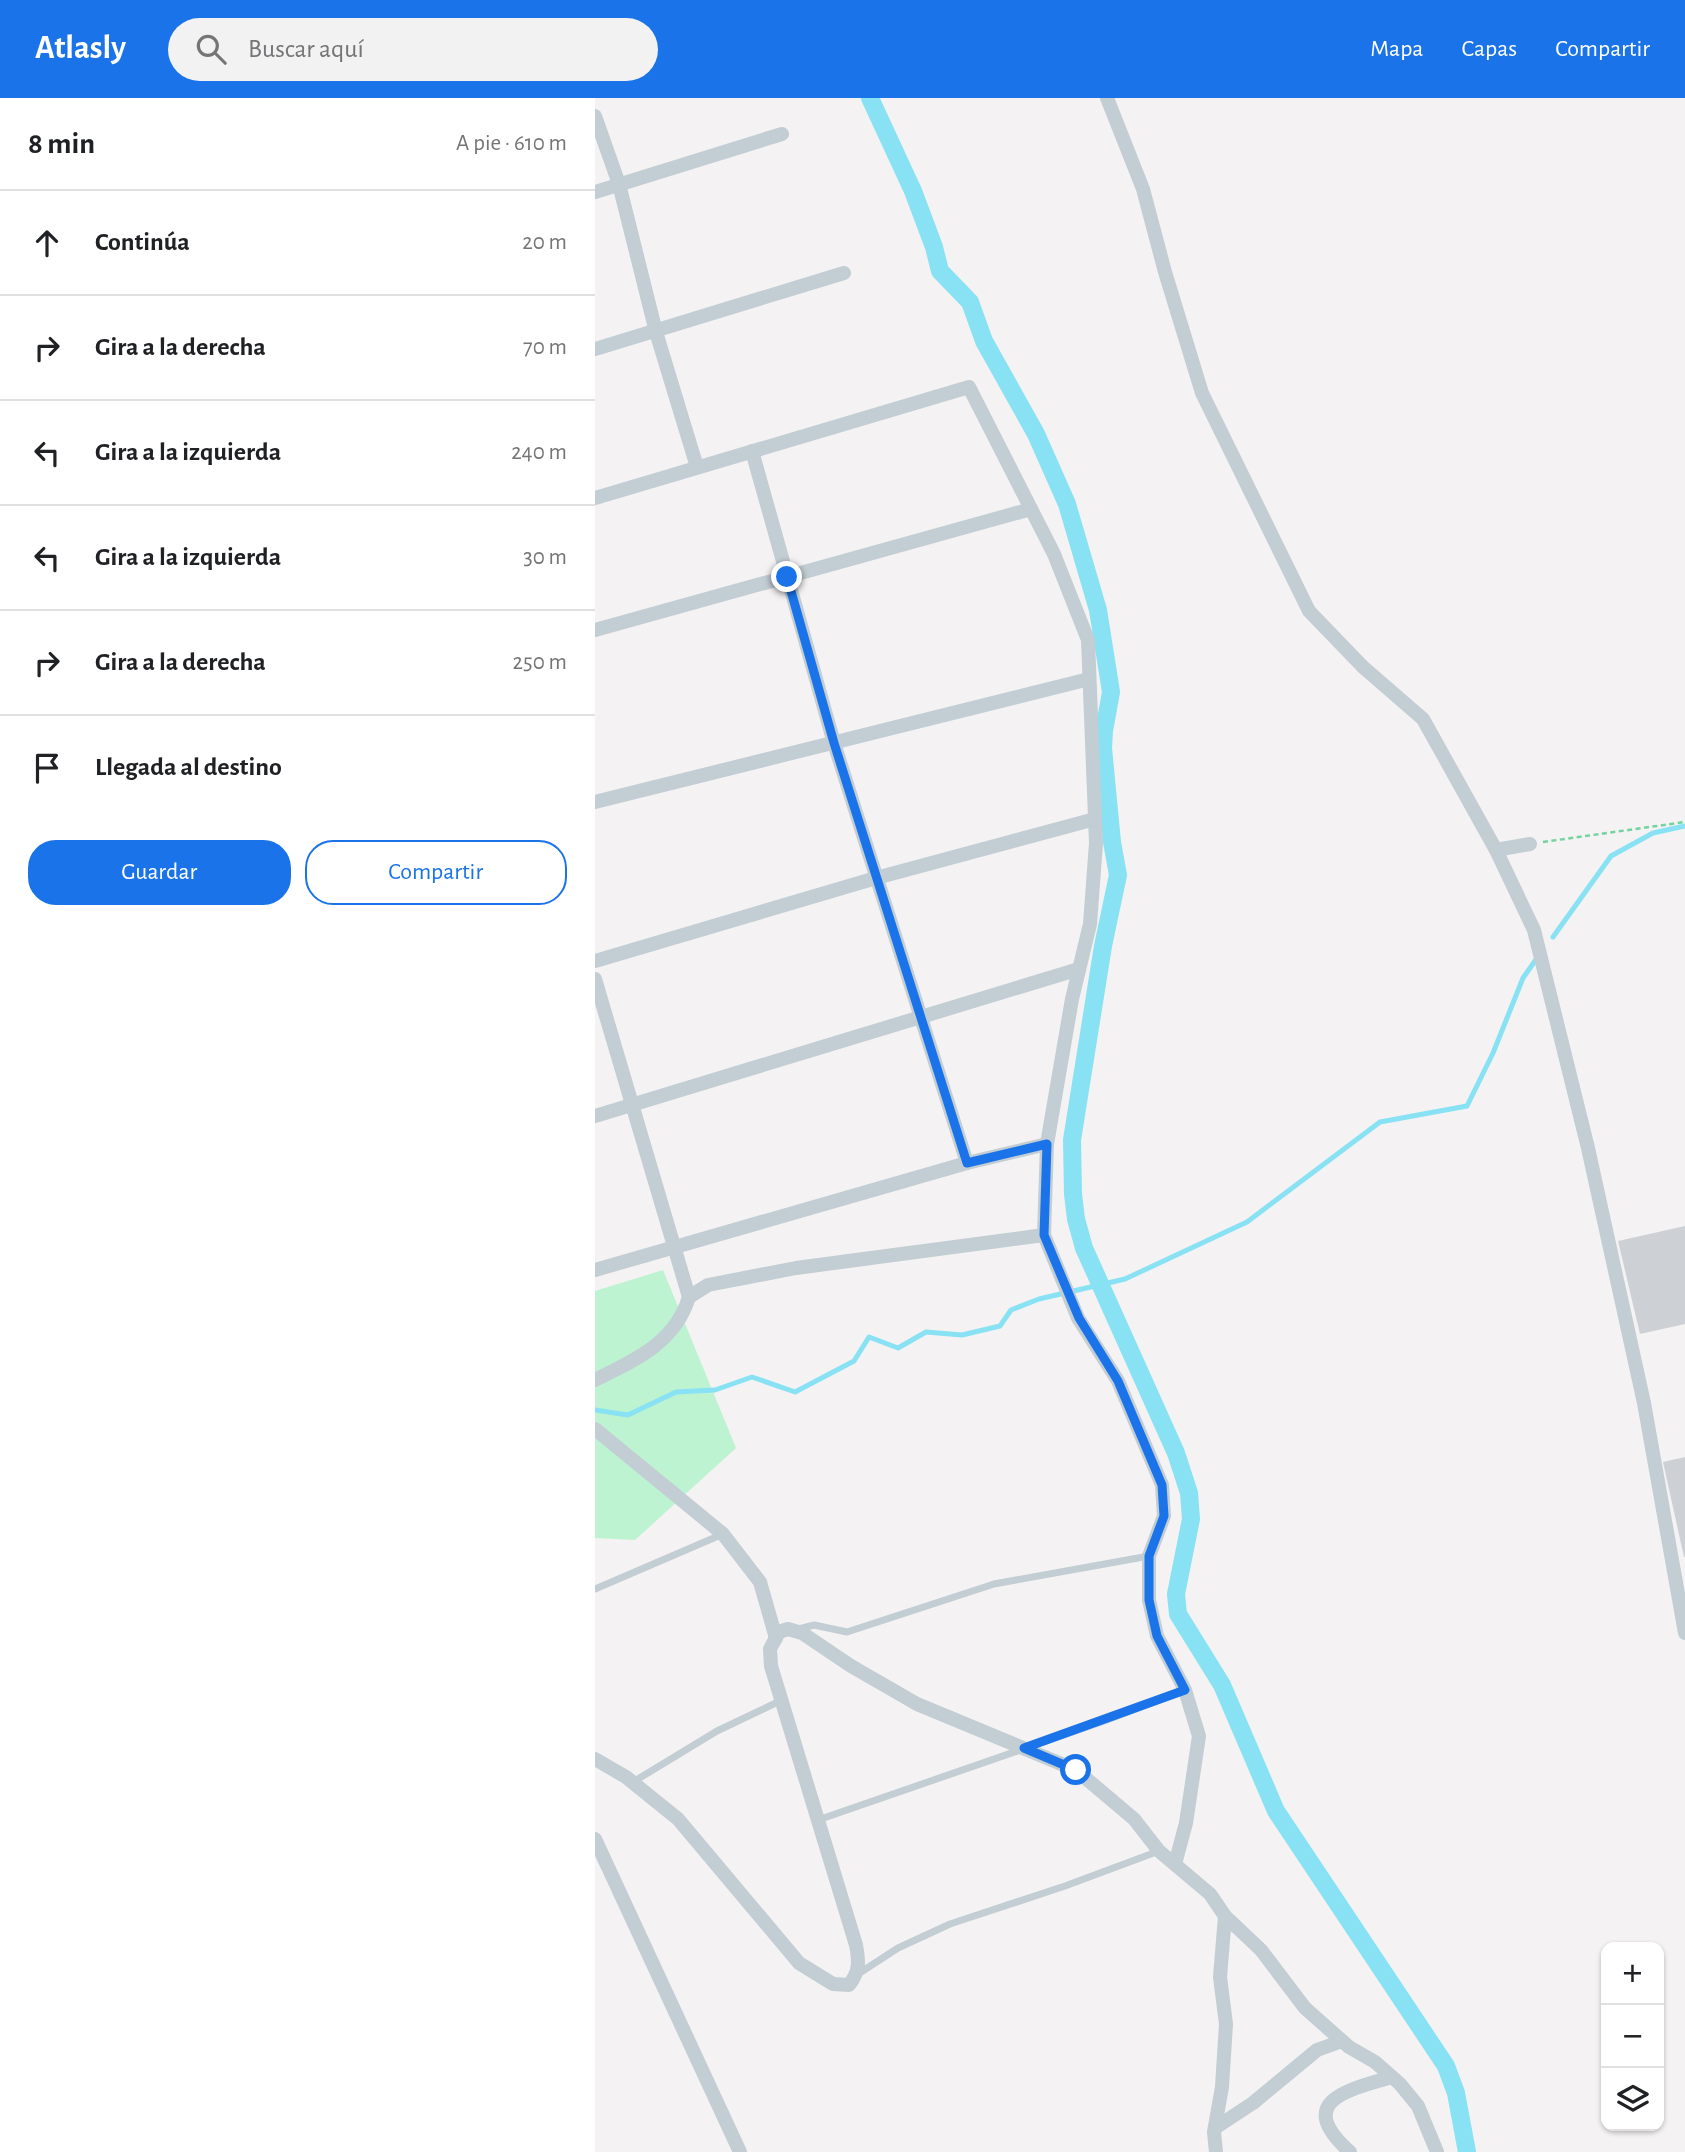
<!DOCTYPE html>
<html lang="es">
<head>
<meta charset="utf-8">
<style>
  :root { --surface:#fff; --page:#f2f2f2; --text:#202124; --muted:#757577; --line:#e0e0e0; --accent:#1a73e8 }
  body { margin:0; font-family:"Alegreya Sans",sans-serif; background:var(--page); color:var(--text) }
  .controls { position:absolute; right:21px; bottom:21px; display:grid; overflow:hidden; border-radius:14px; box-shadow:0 2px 5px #0004 }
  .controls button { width:63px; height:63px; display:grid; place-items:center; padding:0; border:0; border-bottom:2px solid var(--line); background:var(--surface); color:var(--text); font:35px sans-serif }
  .stop { position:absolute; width:21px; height:21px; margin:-16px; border:5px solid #1a73e8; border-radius:50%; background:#fff }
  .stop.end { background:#1a73e8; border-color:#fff; box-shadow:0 2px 7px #0008 }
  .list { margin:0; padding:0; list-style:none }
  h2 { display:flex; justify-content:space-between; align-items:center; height:91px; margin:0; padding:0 28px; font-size:30px }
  h2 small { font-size:23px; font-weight:400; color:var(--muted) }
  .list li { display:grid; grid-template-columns:46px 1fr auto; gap:21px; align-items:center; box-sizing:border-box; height:105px; padding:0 28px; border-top:2px solid var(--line) }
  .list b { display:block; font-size:26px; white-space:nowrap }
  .list em { font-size:23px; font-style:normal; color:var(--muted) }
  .actions { display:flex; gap:14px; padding:21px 28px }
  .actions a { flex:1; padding:16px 0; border:2px solid var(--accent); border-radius:28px; text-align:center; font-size:24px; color:var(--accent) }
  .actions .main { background:var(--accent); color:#fff }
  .icon { flex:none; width:38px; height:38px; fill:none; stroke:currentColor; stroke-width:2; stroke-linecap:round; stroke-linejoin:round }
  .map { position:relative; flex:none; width:1090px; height:2054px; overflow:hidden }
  header { display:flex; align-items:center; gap:42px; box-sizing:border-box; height:98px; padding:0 35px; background:var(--accent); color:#fff }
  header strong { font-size:33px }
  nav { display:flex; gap:38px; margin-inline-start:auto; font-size:24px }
  .search { width:490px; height:63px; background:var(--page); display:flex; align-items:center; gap:18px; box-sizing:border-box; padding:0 24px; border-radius:38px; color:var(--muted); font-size:26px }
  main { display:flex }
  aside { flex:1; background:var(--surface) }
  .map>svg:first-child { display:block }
  .green { fill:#bef3d1 }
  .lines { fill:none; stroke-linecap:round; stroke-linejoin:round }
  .stream { stroke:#88e2f3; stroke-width:5 }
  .canal { stroke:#88e2f3; stroke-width:18 }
  .building { fill:#cdd1d6 }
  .path { stroke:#73d4a0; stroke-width:2.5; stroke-dasharray:5 3.5; stroke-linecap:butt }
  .service { stroke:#c2cdd4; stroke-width:7 }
  .minor { stroke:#c2cdd4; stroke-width:14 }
  .route { stroke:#1a73e8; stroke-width:9 }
</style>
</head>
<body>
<header>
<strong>Atlasly</strong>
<div class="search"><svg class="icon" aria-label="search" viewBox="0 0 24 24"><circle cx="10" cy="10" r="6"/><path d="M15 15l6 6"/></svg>Buscar aquí</div>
<nav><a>Mapa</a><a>Capas</a><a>Compartir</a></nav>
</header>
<main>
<aside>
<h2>8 min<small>A pie · 610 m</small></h2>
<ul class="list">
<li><svg class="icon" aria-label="ahead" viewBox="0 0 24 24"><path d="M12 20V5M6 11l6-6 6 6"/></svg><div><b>Continúa</b></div><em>20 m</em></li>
<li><svg class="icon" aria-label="right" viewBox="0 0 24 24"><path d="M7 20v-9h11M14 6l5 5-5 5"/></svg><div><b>Gira a la derecha</b></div><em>70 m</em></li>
<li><svg class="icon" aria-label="left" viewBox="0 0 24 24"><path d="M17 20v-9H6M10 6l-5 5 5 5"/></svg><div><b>Gira a la izquierda</b></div><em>240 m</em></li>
<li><svg class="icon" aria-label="left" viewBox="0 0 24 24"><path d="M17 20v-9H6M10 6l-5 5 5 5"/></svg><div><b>Gira a la izquierda</b></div><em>30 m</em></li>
<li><svg class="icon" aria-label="right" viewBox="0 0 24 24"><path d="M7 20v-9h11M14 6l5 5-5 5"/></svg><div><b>Gira a la derecha</b></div><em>250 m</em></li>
<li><svg class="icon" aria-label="arrive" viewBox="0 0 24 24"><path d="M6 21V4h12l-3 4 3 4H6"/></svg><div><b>Llegada al destino</b></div></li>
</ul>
<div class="actions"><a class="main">Guardar</a><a>Compartir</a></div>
</aside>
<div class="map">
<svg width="1090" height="2054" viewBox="0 0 1090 2054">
  <rect width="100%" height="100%" fill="#f4f2f2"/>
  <!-- green -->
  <path class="green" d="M68,1172L141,1350L40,1442L0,1440V1193Z"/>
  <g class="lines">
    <!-- stream -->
    <g class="stream">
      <path d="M958,839L1016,758L1058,735L1090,728"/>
      <path d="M0,1312L33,1317L81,1294L120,1292L157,1279L200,1294L259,1263L274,1239L303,1250L331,1234L367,1237L405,1228L416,1212L444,1201L530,1181L652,1124L785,1024L872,1008L898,955L928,880L942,860"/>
    </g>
    <!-- canal -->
    <path class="canal" d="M275,0L318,93L339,149L345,173L375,204L389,243L441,336L472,406L503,512L516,594L509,633L508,650L517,744L523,777L508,848L477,1042L478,1096L481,1121L489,1150L581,1355L594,1395L596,1421L581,1496L583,1516L627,1587L681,1713L851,1968L861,1995L872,2054"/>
  </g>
  <!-- building -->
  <g class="building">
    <path d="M1090,1128V1226L1045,1236L1023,1143Z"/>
    <path d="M1090,1359V1459H1089L1068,1364Z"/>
  </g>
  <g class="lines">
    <!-- path -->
    <path class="path" d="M948,744L1090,724"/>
    <!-- service -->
    <g class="service">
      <path d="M0,1491L128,1436"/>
      <path d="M204,1531L219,1527L252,1534L399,1486L554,1458"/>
      <path d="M38,1684L122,1633L187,1602"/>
      <path d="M223,1722L512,1622L590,1592"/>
      <path d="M263,1876L303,1850L355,1826L470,1788L564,1753"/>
    </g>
    <!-- minor -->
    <g class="minor">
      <path d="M512,0L548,91L570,174L607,295L714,513L768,569L828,621L901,752L939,832L993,1050L1049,1305L1090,1535"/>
      <path d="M0,18L24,86L61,234L102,369"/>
      <path d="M0,94L187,36"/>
      <path d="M0,251L249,175"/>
      <path d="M157,353L239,645L372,1065"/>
      <path d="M0,400L374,289L459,456L493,542L501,745L495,826L477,901L452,1046L449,1137L483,1220L523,1283L567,1387L569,1418L554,1458V1502L562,1538L590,1592L604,1638L591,1725L580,1766"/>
      <path d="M0,532L436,411"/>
      <path d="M0,704L494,581"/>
      <path d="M901,752L935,746"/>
      <path d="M0,863L281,780L500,721"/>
      <path d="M0,881L94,1199L113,1187L201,1170L449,1137"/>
      <path d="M0,1018L484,871"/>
      <path d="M0,1172L372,1065L452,1046"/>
      <path d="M0,1282C40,1262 80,1245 94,1199"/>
      <path d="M0,1331L128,1436L165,1484L181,1540"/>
      <path d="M0,1661L31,1679L83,1721L204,1865L238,1886L254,1887C265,1873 264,1863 261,1847L176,1568L175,1551L184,1534L193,1531L207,1535L256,1568L322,1606L481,1672L539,1721L564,1753L615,1796L630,1818L666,1852L710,1910L754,1949L780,1964L805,1986L823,2008L842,2054"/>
      <path d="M0,1741L145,2054"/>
      <path d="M620,2030L658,2005L722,1952L747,1943"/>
      <path d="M621,2054L619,2034L627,1989L631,1926L625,1879L630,1818"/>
      <path d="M755,2054C699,2004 751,1992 797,1979"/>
    </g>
  </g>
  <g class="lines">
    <!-- route -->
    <path class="route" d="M192,479L239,645L372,1065L452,1046L449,1137L484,1220L523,1283L567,1387L569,1418L554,1458V1502L562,1538L590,1592L429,1650L481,1672"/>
  </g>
</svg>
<div class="controls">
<button>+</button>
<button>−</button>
<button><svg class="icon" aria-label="layers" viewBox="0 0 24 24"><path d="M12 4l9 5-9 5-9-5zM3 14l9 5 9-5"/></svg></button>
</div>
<div class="stop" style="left:481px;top:1672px"></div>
<div class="stop end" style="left:192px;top:479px"></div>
</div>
</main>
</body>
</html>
